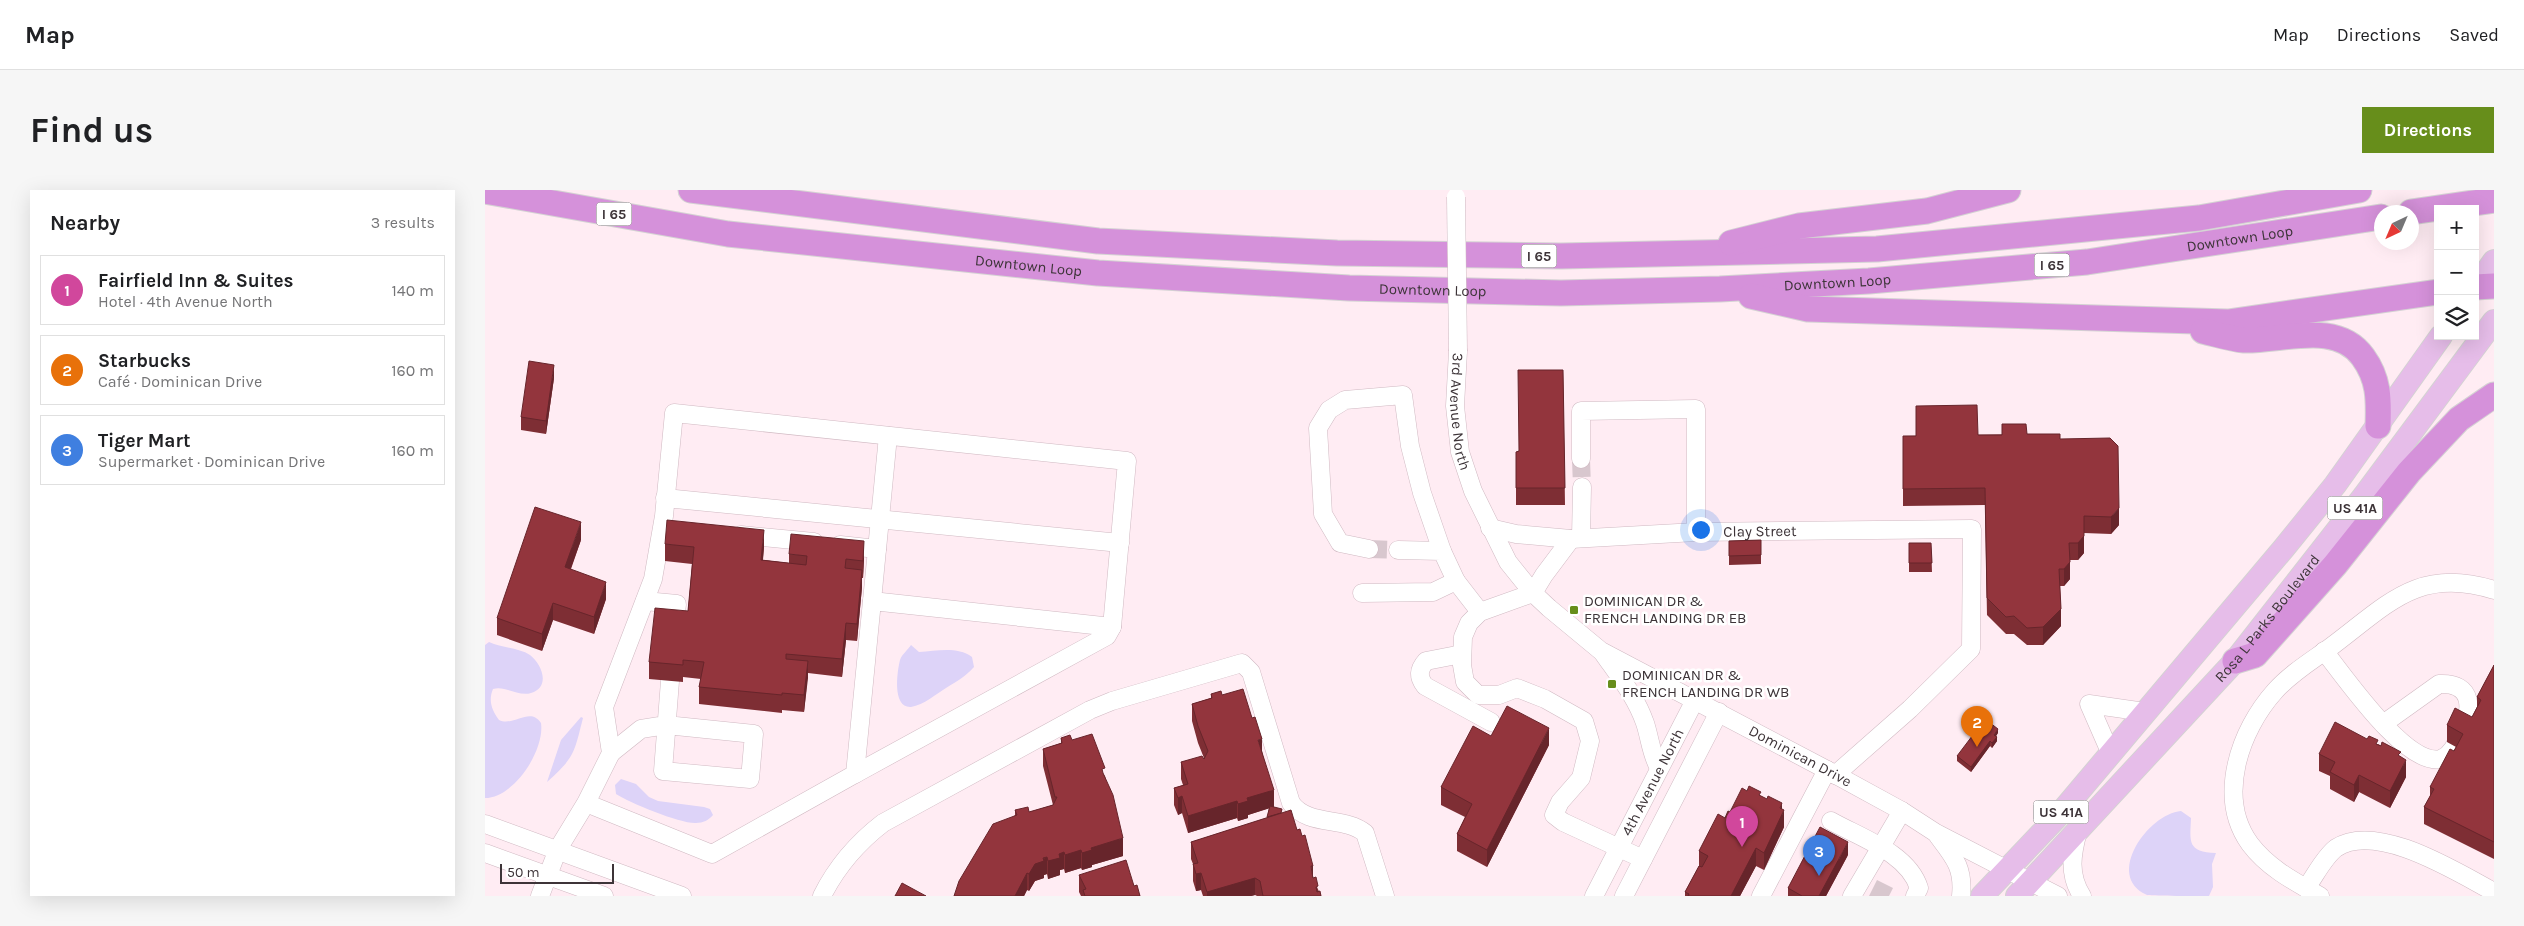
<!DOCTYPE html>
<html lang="en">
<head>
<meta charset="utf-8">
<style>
  :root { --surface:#fff; --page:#f6f6f6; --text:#202124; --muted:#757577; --line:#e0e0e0; --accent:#678e1b }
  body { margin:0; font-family:Karla,sans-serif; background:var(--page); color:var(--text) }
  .controls { position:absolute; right:15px; top:15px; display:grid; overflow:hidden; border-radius:0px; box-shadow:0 5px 20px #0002 }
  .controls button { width:45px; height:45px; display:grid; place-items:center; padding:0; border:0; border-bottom:1px solid var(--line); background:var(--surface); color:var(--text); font:25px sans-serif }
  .compass { position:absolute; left:1889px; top:15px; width:45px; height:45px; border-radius:50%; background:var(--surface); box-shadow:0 5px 20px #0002; rotate:224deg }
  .scale { position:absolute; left:15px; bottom:12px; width:114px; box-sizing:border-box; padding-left:5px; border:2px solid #3d3438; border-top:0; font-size:14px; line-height:18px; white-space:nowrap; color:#3d3438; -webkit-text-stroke:4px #fff; paint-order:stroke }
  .you { position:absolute; left:1215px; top:339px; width:18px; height:18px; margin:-12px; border:4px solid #fff; border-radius:50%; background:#1a73e8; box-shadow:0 0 0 8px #1a73e833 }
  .badge { display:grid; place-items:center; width:32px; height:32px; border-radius:50%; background:var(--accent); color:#fff; font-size:16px; font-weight:700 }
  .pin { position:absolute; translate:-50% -41px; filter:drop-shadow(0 1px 2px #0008) }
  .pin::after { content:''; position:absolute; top:26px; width:18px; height:15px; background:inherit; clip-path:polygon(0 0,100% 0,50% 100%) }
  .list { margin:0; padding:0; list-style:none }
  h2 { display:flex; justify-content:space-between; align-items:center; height:65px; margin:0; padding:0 20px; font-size:21px }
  h2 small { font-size:16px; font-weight:400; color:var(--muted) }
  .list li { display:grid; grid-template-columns:32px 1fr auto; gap:15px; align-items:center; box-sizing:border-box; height:70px; margin:0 10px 10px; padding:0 10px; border:1px solid var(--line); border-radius:0px }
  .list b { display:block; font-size:19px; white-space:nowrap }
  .list p { margin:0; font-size:16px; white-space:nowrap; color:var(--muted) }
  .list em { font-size:16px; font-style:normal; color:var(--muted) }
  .icon { flex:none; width:28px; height:28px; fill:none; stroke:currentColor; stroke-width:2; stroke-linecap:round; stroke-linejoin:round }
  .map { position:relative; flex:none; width:2009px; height:706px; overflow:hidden; border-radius:0px }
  header { display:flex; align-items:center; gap:30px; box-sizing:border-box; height:70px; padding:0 25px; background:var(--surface); border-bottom:1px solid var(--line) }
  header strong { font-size:24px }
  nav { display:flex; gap:28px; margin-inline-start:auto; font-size:18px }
  .intro { display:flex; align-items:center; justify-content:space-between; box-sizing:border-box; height:120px; padding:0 30px }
  h1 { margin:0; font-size:35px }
  .button { padding:12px 22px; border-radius:0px; background:var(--accent); color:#fff; font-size:18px; font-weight:700 }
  main { display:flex; gap:30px; padding:0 30px }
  aside { flex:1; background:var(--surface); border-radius:0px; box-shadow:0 5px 20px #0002 }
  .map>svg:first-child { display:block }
  .water { fill:#ddd3f8 }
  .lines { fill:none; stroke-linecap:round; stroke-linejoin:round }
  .minor-tunnel { stroke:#d8c7ce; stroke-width:18; stroke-dasharray:18 9; stroke-linecap:butt }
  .minor-casing { stroke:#d0b9c2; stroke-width:19 }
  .major-casing { stroke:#d4d2d3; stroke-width:24 }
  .highway-casing { stroke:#d4d2d3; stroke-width:27 }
  .minor { stroke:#fff; stroke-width:18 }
  .major { stroke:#e6bde9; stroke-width:22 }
  .highway { stroke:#d591da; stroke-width:25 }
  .minor-bridge-casing { stroke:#d0b9c2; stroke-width:19; stroke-linecap:butt }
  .minor-bridge { stroke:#fff; stroke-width:18 }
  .wall { fill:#7e2e34 }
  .shaded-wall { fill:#67252b }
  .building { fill:#93353d; stroke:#67252b }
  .poi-dot { fill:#678e1b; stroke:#fff; stroke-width:2 }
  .labels { text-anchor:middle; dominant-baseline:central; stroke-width:5; stroke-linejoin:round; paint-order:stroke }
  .shield { fill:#fff; stroke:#777174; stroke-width:1 }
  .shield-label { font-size:14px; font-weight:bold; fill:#3d3438 }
  .street-label { font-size:15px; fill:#3d3438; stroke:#fff }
  .poi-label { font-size:15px; fill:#3d3438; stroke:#fff; text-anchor:start }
</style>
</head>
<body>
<header>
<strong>Map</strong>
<nav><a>Map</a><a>Directions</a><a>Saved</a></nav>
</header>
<div class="intro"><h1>Find us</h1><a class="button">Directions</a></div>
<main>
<aside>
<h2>Nearby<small>3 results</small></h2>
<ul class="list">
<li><span class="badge" style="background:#d1479c">1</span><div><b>Fairfield Inn &amp; Suites</b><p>Hotel · 4th Avenue North</p></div><em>140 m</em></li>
<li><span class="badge" style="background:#e8710a">2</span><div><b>Starbucks</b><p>Café · Dominican Drive</p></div><em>160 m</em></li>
<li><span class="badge" style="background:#3f7fe0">3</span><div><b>Tiger Mart</b><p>Supermarket · Dominican Drive</p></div><em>160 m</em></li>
</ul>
</aside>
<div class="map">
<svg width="2009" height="706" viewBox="0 0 2009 706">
  <rect width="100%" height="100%" fill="#ffecf3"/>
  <!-- water -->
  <g class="water">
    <path d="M4,452C17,458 34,458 45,465C57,474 66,497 46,503C33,507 20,495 8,499C3,511 7,520 14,530C29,537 45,516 56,533C60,560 29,608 0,608V455Z"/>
    <path d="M426,455L434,462C452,461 472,456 487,467L489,477C480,487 472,491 461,498C451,504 439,515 426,517C407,518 412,482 415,470C417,464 423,460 426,455Z"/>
    <path d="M96,527L98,528C89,563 90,567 62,592L76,550Z"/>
    <path d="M136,589L151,594L164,607L173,611L219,617L225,619L228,625C224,630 218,633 211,633C196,634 145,613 131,604L130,595Z"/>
    <path d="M1696,621L1706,628C1705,652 1702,662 1731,663L1727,674L1728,697L1724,706C1711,706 1671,706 1662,705C1619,686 1663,624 1696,621Z"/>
  </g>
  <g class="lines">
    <!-- minor-tunnel -->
    <g class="minor-tunnel">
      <path d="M1096,269L1097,297"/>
      <path d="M884,359L913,360"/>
      <path d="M1388,698L1404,706"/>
    </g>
    <defs>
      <g id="minor">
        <path id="s1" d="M973,161L970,216L975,262L988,301L1023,372L1048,403L1064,418L1116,461L1342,580L1417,621L1451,643L1573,706"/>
        <path d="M1096,269V221L1211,219V342"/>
        <path d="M180,308L635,353"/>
        <path id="s2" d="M1005,338L1031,344L1086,349L1211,342L1487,339L1486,459L1425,519L1350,585"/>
        <path d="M256,345L329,352"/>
        <path d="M1096,348L1097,297"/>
        <path d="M1086,349L1059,385L1048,403L995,422L984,433L978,447L977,475L980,492L993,505H1014L1032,498L1060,509L1099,531L1105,551L1096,588L1075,612L1069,625L1078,632L1158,669"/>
        <path d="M355,355L392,359"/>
        <path d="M884,359L855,353L838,324L833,238L844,220L860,210L918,205L925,256L937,303L957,361"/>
        <path d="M913,360L957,361L971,391"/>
        <path d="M877,403L948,402L971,391L995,422"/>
        <path d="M160,411L192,414L189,437"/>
        <path d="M387,411L403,246"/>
        <path d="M1839,461C1860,487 1921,577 1956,569C1967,564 1971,554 1975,544C1988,520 1989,492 1954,494L1898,534"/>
        <path d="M1118,463C1134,486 1151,507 1160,533C1165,548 1166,564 1174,578"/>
        <path d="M977,464L941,471C933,480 933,487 940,496L1006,532"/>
        <path d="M1625,562L1604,514L1660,522"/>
        <path d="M126,563L156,539L181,535L269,544L265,589L178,581L185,491"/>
        <path d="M370,584L622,446L627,437"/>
        <path d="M1346,631C1376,648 1423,663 1434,698L1430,706"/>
        <path d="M0,634L197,706"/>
        <path d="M1593,641C1587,664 1583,684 1597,706"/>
        <path d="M1453,646C1469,667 1479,678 1476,706"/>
        <path d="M0,663L119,706"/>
        <path d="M1821,698C1830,686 1839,667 1851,658C1892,631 1973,683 2009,702"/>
        <path d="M55,706L73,659L101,613L126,563L119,517L168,389L179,326L189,223L642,271L627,437L387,411L370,584L227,664L101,613"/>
        <path d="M337,706C352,676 372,653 398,633L605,520L627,511L757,473L766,482L806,613C823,637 859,626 880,643L900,706"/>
        <path id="s3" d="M1109,706L1210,510"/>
        <path d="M1139,706L1234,522"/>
        <path d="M1276,706L1342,580"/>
        <path d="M1367,706L1417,621"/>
        <path d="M1835,706C1810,692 1783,678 1765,654C1731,607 1755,540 1790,501C1806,483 1828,470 1847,456C1903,414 1934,376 2009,400"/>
      </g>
      <g id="major">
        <path d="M1990,98L2009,71"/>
        <path d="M1497,706L1573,626L1799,358L1850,295L1956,146"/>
        <path id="s4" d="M1532,706L1750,471L1879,306L2009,131"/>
      </g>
      <g id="highway">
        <path d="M206,0L613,51L852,63L1076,66L1392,59L1714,28L1874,0"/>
        <path id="s5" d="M0,1L243,44L613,83L864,98L1076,103L1235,99L1384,91L1602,72L1896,27"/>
        <path d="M1926,22L2009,10"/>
        <path d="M1246,53L1314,36L1442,21L1523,0"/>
        <path d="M1990,97L2009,96"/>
        <path d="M1266,106L1323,119L1743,132L1953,102"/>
        <path d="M1718,141C1731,144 1746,149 1759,150C1798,151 1852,130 1878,167C1894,189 1894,209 1893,236"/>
        <path d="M1750,471L1770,465L1850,375L1924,282L1974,229L2009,205"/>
      </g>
    </defs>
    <!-- minor casing -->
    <use href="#minor" class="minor-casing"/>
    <!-- major casing -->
    <use href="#major" class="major-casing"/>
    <!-- highway casing -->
    <use href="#highway" class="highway-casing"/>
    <!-- minor -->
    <use href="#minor" class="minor"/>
    <!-- major -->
    <use href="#major" class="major"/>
    <!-- highway -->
    <use href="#highway" class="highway"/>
    <defs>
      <path id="minor-bridge" d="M971,7L973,161"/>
    </defs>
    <!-- minor-bridge casing -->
    <use href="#minor-bridge" class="minor-bridge-casing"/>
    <!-- minor-bridge -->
    <use href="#minor-bridge" class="minor-bridge"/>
  </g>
  <!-- wall -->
  <g class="wall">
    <path d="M1078,180L1080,315H1031V262L1034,261Z"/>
    <path d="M69,188L61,244L36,240V227Z"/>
    <path d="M1542,244L1575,249L1634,335L1626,344L1599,343V363L1593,370H1585V389L1579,396H1575L1576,436L1558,455H1542L1529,444H1521L1502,425L1500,315L1418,316V246Z"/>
    <path d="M96,350L86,379L121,409L109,444L68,430L57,461L12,445V428Z"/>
    <path d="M1276,350V374L1244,375V351Z"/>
    <path d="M1424,353H1446L1447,382H1424Z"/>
    <path d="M180,354L279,357L278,370L304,373V364L379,368L378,388H377V397L372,451L361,450L357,487L323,483L319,522L297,520V523L214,514V497L216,489L198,487V492L164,489V472L203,421L207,374L180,371Z"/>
    <path d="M2009,475V669L1939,634V617L1945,606V597L1971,557L1962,552V535L1987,527L1992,517V507Z"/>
    <path d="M726,504L737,505L777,561L789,617L797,623L812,640L828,688L836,706H772L770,705L766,706H718L716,700L711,701L708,691V674L706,669V652L782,628L784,618L763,625V628L753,631L752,628L703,643L697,623L693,625L689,615V598L698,595L696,589V572L719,568L713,553L707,531V514L726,508Z"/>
    <path d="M1513,543L1511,546L1512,551L1507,558L1505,556L1486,582L1472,571V566Z"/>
    <path d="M1006,546L1064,555L1002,677L972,661V644L980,627L956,615V597Z"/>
    <path d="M576,548L587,550L620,586L638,666L607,675V677L597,680L596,678L580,683L579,679L575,680V685L563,689L562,684L559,685V688L550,691L544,701L542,700L539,706H469L530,625V620L544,622L568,615L558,576V559L576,553Z"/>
    <path d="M1893,554L1916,567L1921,587L1905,618L1874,602L1869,612L1845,599V586L1834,581V564Z"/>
    <path d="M1262,601L1276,606L1297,619L1299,637L1279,680L1271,676L1255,706H1200V702L1214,676V661L1240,628L1245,622Z"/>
    <path d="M1363,665L1341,706H1303V698Z"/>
    <path d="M594,685L649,696L655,706H596L594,702Z"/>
  </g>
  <!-- shaded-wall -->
  <g class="shaded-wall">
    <path d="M69,175V188L61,244V231Z"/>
    <path d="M1634,318V335L1626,344V327Z"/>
    <path d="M1599,326V363L1593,370V353Z"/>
    <path d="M96,332V350L80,394V377Z"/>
    <path d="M279,340V357L276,387V370Z"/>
    <path d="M379,351V368L378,388V371Z"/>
    <path d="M1585,372V389L1579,396V379Z"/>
    <path d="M377,380V397L372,451V434Z"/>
    <path d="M121,392V409L109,444V427Z"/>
    <path d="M68,413V430L57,461V444Z"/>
    <path d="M1576,419V436L1558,455V437Z"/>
    <path d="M361,433V450L357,487V469Z"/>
    <path d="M323,471V488L319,522V505Z"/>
    <path d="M1064,538V555L1002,677V660Z"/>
    <path d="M1513,539V543L1509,549V545Z"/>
    <path d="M1512,547V551L1507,558V553Z"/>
    <path d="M777,549V566L773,550Z"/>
    <path d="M1505,551V556L1486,582V577Z"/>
    <path d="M1921,570V587L1905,618V601Z"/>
    <path d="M1874,585V602L1869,612V595Z"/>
    <path d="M789,600V617L763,625V628L753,631V614L762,608Z"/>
    <path d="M697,606V623L693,625V608Z"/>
    <path d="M752,611V628L703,643V626Z"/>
    <path d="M1297,613V625L1299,620V637L1279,680V663Z"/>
    <path d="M638,648V666L607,675V677L597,680V663L606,658Z"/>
    <path d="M1363,652V665L1341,706H1334Z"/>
    <path d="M1271,658V676L1255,706H1246Z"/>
    <path d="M596,660V678L580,683V665Z"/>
    <path d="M579,662V679L575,680V685L563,689V671L574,664Z"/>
    <path d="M562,667V684L559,685V688L550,691L544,701V684L550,674Z"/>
    <path d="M826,676H828V693Z"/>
    <path d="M542,683V700L539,706H530Z"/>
    <path d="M716,683V700L711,701V684Z"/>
    <path d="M770,688V705L766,706H722V702Z"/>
  </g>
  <!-- building -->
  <g class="building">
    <path d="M44,171L69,175L61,231L36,227Z"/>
    <path d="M1033,180H1078L1080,298H1031V262L1034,261Z"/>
    <path d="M1492,215L1493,245H1517V234H1541L1542,244H1575V249L1625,248L1633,256L1634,318L1626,327L1599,326V346L1593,353H1584L1585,372L1579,379H1574L1576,419L1558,437L1542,438L1529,426L1521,427L1502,408L1500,298L1418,299V246H1431V216Z"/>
    <path d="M50,317L96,332L80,377L121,392L109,427L68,413L57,444L12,428Z"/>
    <path d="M182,330L279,340L276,370L321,375L322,366L304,364L306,344L379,351L378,371L361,369L360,378L377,380L372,434L361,433L357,469L301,464V469L323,471L319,505L297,503V505L214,497L219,472L198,470V475L164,472L170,418L203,421L209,357L180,354Z"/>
    <path d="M1276,350V365L1244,366V351Z"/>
    <path d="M1424,353H1446L1447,373H1424Z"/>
    <path d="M2009,475V652L1939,617L1949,599L1945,597L1965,559L1969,561L1978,544L1962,535L1970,518L1987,527L1996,510L1992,507Z"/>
    <path d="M758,499L767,528L770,527L777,549L773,550L789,600L762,608L763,611L753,614L752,611L703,626L697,606L693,608L689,598L703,594L696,572L717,566L719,569L723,561L713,536L707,514L727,508L726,504L736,501L737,505Z"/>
    <path d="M1022,516L1064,538L1002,660L972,644L987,614L956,597L988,536L1006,546Z"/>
    <path d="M1500,529L1513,539L1509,545L1512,547L1507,553L1505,551L1486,577L1472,566Z"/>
    <path d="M1850,532L1882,549L1884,546L1893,550L1891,554L1896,556L1897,552L1916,562L1913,565L1921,570L1905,601L1874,585L1869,595L1845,582L1850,572L1834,564Z"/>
    <path d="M607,544L620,578L617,579L618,583L628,605L638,648L606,658L607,660L597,663L596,660L580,665L579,662L574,664L575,668L563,671L562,667L558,668L559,671L550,674L544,684L542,683L530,706H469L474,691L508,634L532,625L530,620L543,617L544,622L568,615L572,607H570L558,559L577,553L576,548L585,545L587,550Z"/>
    <path d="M1264,596L1276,602L1274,605L1282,609L1283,606L1297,613L1295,618L1299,620L1279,663L1271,658L1246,706H1203L1204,704L1200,702L1214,676L1217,677L1223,666L1214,661L1233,624L1240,628L1243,621L1245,622L1257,598L1262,601Z"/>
    <path d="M785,616L797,619L796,623L782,627Z"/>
    <path d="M806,620L812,640L815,639L817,646L820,645L828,676H826L827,683L828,688L831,687L833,696L831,697L832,702L835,701L836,706H778L775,691L770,688L722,702L716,683L711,684L708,674L713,673L706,652Z"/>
    <path d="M1335,637L1363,652L1334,706H1317L1303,698Z"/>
    <path d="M641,670L649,696L652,695L655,706H600L598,700L601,699L594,685Z"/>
    <path d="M417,693L441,706H410Z"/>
  </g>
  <!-- markers -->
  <g class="poi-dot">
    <rect x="1084" y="415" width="10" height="10" rx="2.5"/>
    <rect x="1122" y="489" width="10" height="10" rx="2.5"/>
  </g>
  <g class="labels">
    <!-- shield labels -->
    <g class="shield">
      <rect x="111.5" y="12.5" width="35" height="23" rx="4"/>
      <rect x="1036.5" y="54.5" width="35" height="23" rx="4"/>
      <rect x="1549.5" y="63.5" width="35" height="23" rx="4"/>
      <rect x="1842.5" y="306.5" width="55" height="23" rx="4"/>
      <rect x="1548.5" y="610.5" width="55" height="23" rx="4"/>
    </g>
    <g class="shield-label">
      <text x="129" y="24">I 65</text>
      <text x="1054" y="66">I 65</text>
      <text x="1567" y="75">I 65</text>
      <text x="1870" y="318">US 41A</text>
      <text x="1576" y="622">US 41A</text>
    </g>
    <!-- street labels -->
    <g class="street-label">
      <text stroke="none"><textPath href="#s5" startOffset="1764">Downtown Loop</textPath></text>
      <text stroke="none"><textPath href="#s5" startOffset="549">Downtown Loop</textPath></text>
      <text stroke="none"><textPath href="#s5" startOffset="1359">Downtown Loop</textPath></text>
      <text stroke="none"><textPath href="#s5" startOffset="954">Downtown Loop</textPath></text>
      <text stroke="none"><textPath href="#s1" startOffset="61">3rd Avenue North</textPath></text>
      <text stroke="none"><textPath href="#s2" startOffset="271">Clay Street</textPath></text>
      <text stroke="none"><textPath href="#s4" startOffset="374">Rosa L Parks Boulevard</textPath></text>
      <text stroke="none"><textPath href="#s1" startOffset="576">Dominican Drive</textPath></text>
      <text stroke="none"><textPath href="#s3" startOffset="128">4th Avenue North</textPath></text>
    </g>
    <!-- poi labels -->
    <g class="poi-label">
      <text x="1099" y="411">DOMINICAN DR &amp;<tspan x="1099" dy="17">FRENCH LANDING DR EB</tspan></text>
      <text x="1137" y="485">DOMINICAN DR &amp;<tspan x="1137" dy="17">FRENCH LANDING DR WB</tspan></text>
    </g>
  </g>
</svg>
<div class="controls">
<button>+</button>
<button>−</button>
<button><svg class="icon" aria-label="layers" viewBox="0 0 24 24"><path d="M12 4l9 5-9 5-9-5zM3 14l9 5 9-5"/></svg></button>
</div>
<svg class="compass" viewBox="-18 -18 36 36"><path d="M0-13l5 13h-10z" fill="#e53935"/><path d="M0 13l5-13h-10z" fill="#757577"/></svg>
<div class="scale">50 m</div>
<div class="you"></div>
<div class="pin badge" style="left:1257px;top:657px;background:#d1479c">1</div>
<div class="pin badge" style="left:1492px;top:557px;background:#e8710a">2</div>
<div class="pin badge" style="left:1334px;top:686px;background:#3f7fe0">3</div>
</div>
</main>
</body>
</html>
